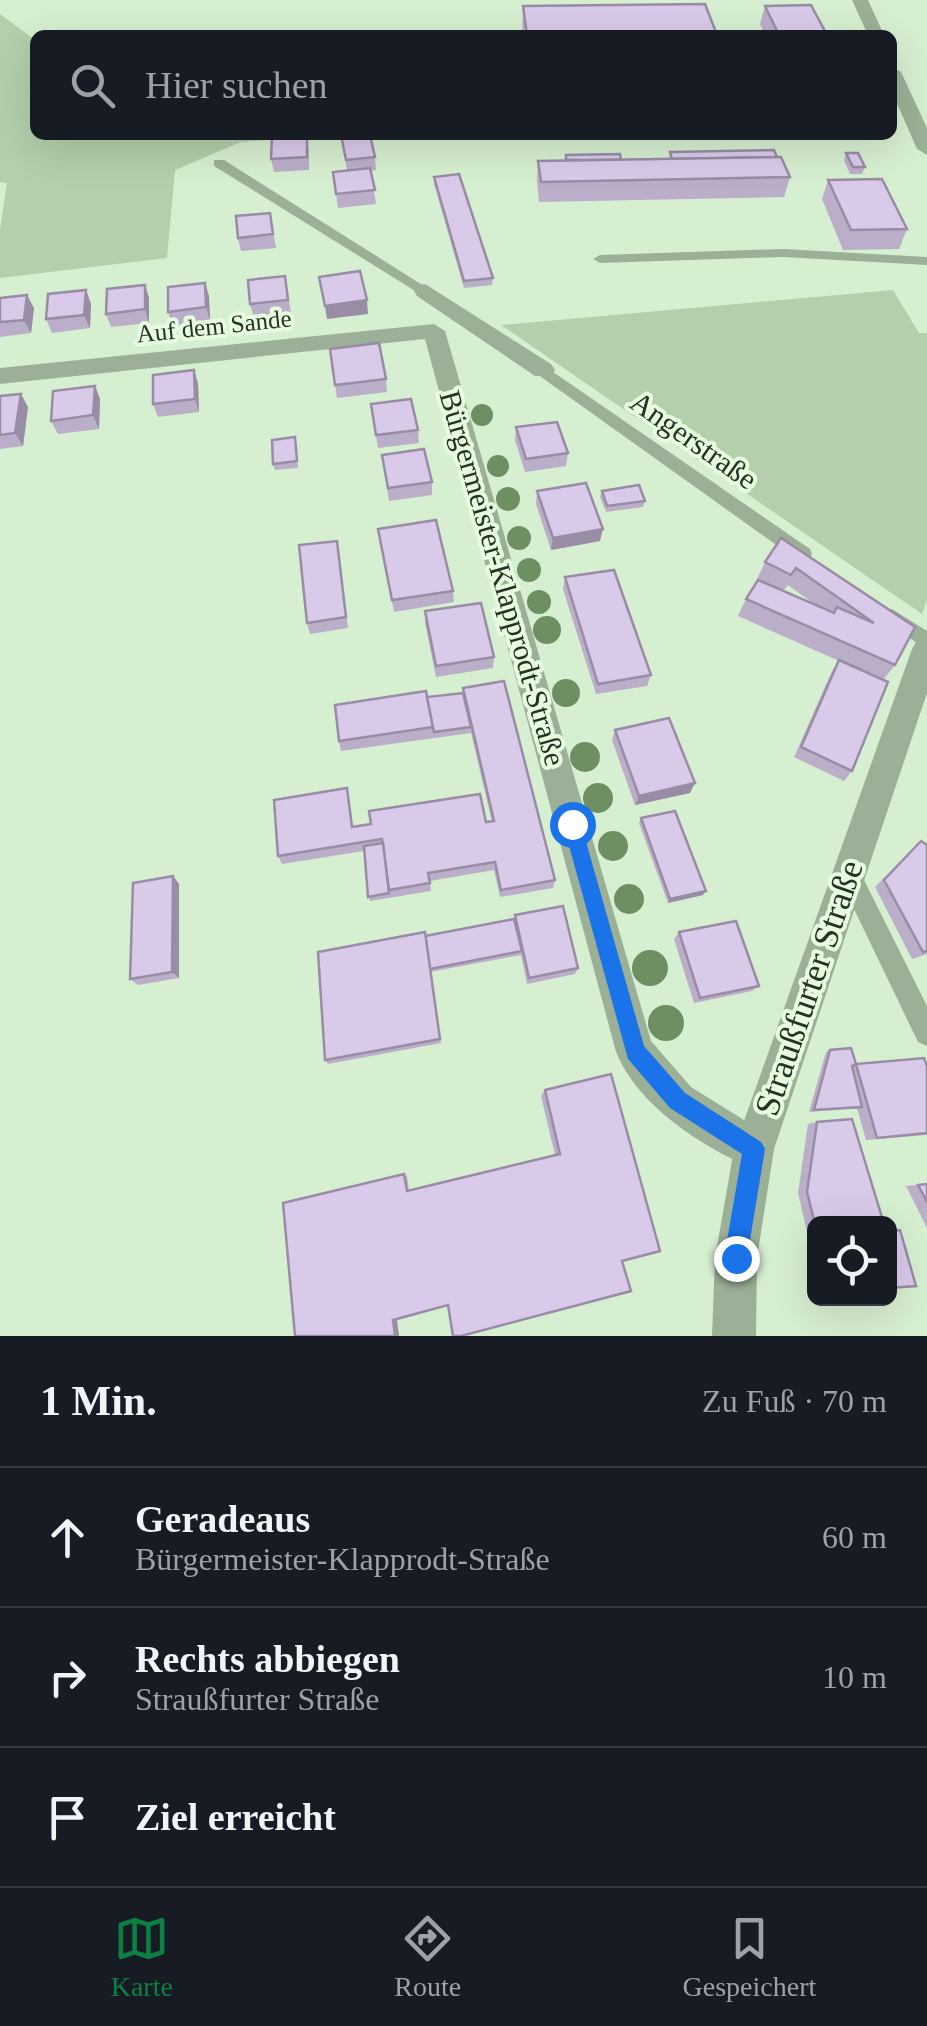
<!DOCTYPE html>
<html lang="de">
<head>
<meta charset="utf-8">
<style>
  :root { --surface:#171b24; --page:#242831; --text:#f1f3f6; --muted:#9ea1a6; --line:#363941; --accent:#0b8043 }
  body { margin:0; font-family:Georgia,serif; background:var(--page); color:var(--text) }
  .controls { position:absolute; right:30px; bottom:30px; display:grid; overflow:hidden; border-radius:15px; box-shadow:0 10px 40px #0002 }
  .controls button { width:90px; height:90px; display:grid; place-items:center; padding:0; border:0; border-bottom:2px solid var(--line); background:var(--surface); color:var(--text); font:50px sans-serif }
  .stop { position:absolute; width:30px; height:30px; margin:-22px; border:8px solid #1a73e8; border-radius:50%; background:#fff }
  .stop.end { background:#1a73e8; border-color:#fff; box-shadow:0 2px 10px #0008 }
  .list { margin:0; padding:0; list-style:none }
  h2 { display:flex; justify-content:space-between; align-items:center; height:130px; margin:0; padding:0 40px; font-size:42px }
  h2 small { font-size:32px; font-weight:400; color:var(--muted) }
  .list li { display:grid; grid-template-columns:65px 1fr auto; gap:30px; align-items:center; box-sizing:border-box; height:140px; padding:0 40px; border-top:2px solid var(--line) }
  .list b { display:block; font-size:38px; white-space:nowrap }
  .list p { margin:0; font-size:32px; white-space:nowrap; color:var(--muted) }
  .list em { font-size:32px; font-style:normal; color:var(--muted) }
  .icon { flex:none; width:55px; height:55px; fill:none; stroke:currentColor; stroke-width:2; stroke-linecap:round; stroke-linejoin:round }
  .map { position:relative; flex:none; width:927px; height:1336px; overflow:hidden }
  .search { position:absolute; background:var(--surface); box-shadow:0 10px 40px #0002; left:30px; right:30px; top:30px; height:110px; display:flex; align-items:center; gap:25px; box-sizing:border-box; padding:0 35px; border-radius:15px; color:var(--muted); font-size:38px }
  .sheet { height:550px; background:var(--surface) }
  nav { display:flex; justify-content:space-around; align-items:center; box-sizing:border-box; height:140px; border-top:2px solid var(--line); background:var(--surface); font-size:28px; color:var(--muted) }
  nav a { display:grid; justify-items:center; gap:5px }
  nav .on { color:var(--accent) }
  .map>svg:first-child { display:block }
  .green { fill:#b3cfac }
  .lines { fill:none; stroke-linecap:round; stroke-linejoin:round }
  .service { fill:#9cb097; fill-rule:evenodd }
  .minor { fill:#9cb097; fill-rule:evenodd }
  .tertiary { fill:#9cb097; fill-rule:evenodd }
  .tree { fill:#6d8f62 }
  .wall { fill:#bbaec9; fill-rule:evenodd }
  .shaded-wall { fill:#988da4 }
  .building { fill:#d9caea; stroke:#988da4; stroke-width:2.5 }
  .route { fill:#1a73e8 }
  .labels { text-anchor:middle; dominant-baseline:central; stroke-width:8; stroke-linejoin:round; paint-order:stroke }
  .far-street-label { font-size:25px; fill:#283125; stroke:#e5fcde }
  .street-label { font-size:30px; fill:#283125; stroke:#e5fcde }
  .near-street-label { font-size:35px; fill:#283125; stroke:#e5fcde }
</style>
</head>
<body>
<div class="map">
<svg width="927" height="1336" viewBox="0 0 927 1336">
  <rect width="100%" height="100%" fill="#d7efd1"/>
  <!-- green -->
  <g class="green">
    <path d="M0,14L35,40V135H331L241,142L175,170L167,258L0,278V230L7,183L0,182Z"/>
    <path d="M893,290L919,333H927V600L922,614L501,325Z"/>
  </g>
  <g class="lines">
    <!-- service -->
    <g class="service">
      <path d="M214,160H224L432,291L430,294H420L214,166Z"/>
      <path d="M783,249L927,257V265L783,257L600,263L593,259L600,255Z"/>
      <path d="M543,365L810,549L812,554L810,559H796L537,374L535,370Z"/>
      <path d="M892,609L927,631V649L885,623L882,617L885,611Z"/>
      <path d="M849,863L857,866L927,1006V1046L918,1042L841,882L838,874L841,866Z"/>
    </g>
    <!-- minor -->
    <g class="minor">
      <path d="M425,284L551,364L555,370L551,376H535L417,296L414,291L417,286Z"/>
      <path d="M434,324L445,331L651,1041L691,1087L768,1135L774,1149L768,1163L754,1169C702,1147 638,1106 616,1052L425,339L0,384V368Z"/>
    </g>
    <!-- tertiary -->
    <g class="tertiary">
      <path d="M852,0H868L884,35H868Z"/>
      <path d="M892,67L901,72L927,128V155L917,149L892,92Z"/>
      <path d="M927,637V693L774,1149L757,1258L756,1336H712L715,1258L734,1149L912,649L917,640Z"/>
    </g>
  </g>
  <!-- trees -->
  <g class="tree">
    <circle cx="482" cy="415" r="11"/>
    <circle cx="498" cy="466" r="11"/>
    <circle cx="508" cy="499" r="12"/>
    <circle cx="519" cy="538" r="12"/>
    <circle cx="529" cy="570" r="12"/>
    <circle cx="539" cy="602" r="12"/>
    <circle cx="547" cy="630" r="14"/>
    <circle cx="566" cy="693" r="14"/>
    <circle cx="585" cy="757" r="15"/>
    <circle cx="598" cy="798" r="15"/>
    <circle cx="613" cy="846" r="15"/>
    <circle cx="629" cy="899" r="15"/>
    <circle cx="650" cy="968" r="18"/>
    <circle cx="666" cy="1023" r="18"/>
  </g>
  <!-- wall -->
  <g class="wall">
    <path d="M523,6L717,35H522Z"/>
    <path d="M765,6L827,35H765L760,24Z"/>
    <path d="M341,135L375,157L376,170L371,171L376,204L338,208L333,172L347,171Z"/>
    <path d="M309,147V170L274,172L271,159Z"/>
    <path d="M670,152L777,157L790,177L784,197L539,202L537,181L538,161H565L566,155L621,160L669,159Z"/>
    <path d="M846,153L865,167L862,174H850L844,160Z"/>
    <path d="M434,177L493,278L492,285L464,288L434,184Z"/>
    <path d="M828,180L907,229L899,249L843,250L822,199Z"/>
    <path d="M270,213L276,248L241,251L238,238Z"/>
    <path d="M285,276L291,313L254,318L250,304Z"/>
    <path d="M205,283L209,296L210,321L173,326L168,312Z"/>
    <path d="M145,285L149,298V323L111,327L106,314Z"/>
    <path d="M86,290L91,304L90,328L52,333L46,319Z"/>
    <path d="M0,298L34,308L31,333L0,337Z"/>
    <path d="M330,349L386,379L387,392L337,398Z"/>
    <path d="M198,383L199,412L158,417L153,404Z"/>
    <path d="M95,386L100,399L99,429L58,434L51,421Z"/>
    <path d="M0,396L28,407L23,446L0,449Z"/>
    <path d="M371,404L418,430L419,443L378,448Z"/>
    <path d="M516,427L568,453L566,466L525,472L515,440Z"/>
    <path d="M295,437L298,468L275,470L273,464Z"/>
    <path d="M382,455L432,482V495L389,501Z"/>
    <path d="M537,491L600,541L551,550L536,504Z"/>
    <path d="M602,491L645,501L643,507L606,512L600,497Z"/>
    <path d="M378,529L453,591L454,602L394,612Z"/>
    <path d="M781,538L915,627L895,665L883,680L852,771L844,781L794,757L832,671L839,661L738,616L746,599L765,583L757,579L765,562ZM788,585L814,604L783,591Z"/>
    <path d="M339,553L348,628L310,634L307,623Z"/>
    <path d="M565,577L651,675L647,686L596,694L563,589Z"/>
    <path d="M425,611L494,657L493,668L436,677L425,623Z"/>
    <path d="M463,688L555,880L553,888L500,897L494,870L430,881L431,891L370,901L364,851L282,864L278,856L347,788L353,827L492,822L471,733L341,751L339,741L427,697L463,693Z"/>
    <path d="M615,730L690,793L635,805L612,740Z"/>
    <path d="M641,818L703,895L668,903L639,823Z"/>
    <path d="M921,841L927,954L912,959L875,887Z"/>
    <path d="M173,876L179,884V978L138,985L130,979Z"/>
    <path d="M515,915L578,968L575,974L527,984L521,955L430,972L441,1043L328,1064L325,1060L425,936L514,919Z"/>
    <path d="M679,932L759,986L752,991L694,1003L674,939Z"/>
    <path d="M830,1050L856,1064L927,1066V1135L866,1140L857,1108L809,1112L826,1052Z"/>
    <path d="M545,1090L660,1251L397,1318L399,1336H295L404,1174L407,1176L409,1190L555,1155L541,1096Z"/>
    <path d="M817,1122L814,1224V1262L798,1193L808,1124Z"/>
    <path d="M927,1184V1228L906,1186Z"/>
  </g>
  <!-- shaded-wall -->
  <g class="shaded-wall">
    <path d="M205,283L209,296L210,321L206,307Z"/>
    <path d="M145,285L149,298V323L145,309Z"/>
    <path d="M86,290L91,304L90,328L84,315Z"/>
    <path d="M27,295L34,308L31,333L24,320Z"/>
    <path d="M367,300L368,314L327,319L325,306Z"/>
    <path d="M194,370L198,383L199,412L195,399Z"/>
    <path d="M95,386L100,399L99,429L93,415Z"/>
    <path d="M21,394L28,407L23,446L15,433Z"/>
    <path d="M603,529L600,541L551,550L553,538Z"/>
    <path d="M695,783L690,793L635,805L639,796Z"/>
    <path d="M173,876L179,884V978L172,972Z"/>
    <path d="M706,891L703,895L668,903L670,899Z"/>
    <path d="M396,1315L399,1336H395L393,1320Z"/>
  </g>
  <!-- building -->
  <g class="building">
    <path d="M705,4L717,35H527L523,6Z"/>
    <path d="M811,5L827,35H779L765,6Z"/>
    <path d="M307,135V157L271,159L272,136Z"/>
    <path d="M341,135H370L375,157L346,160Z"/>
    <path d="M774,150L777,157L672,159L670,152Z"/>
    <path d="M846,153H858L865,167H853Z"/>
    <path d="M620,154L621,160H566V155Z"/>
    <path d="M781,157L790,177L541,182L538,161Z"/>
    <path d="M370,168L375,190L336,194L333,172Z"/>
    <path d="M459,174L493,278L464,281L434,177Z"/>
    <path d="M882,179L907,229L851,230L828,180Z"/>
    <path d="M270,213L273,234L238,238L236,216Z"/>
    <path d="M360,271L367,300L325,306L319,277Z"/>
    <path d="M285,276L288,300L250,304L248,280Z"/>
    <path d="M205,283L206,307L168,312V287Z"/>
    <path d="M145,285V309L106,314L107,289Z"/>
    <path d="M86,290L84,315L46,319L48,294Z"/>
    <path d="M27,295L24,320L0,322V298Z"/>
    <path d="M379,343L386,379L335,385L330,349Z"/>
    <path d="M194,370L195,399L153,404V375Z"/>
    <path d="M95,386L93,415L51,421L53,391Z"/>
    <path d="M21,394L15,433L0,435V396Z"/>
    <path d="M411,399L418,430L376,435L371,404Z"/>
    <path d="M557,422L568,453L526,459L516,427Z"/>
    <path d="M295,437L297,461L273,464L272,440Z"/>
    <path d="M424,449L432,482L388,488L382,455Z"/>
    <path d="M586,483L603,529L553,538L537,491Z"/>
    <path d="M639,485L645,501L607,506L602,491Z"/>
    <path d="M436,520L453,591L392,600L378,529Z"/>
    <path d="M781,538L915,627L895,665L746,599L758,580L834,613L837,607L874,623L796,568L791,575L765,562Z"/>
    <path d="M337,541L346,617L307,623L299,545Z"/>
    <path d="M614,570L651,675L598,684L565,577Z"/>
    <path d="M481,603L494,657L436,666L425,611Z"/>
    <path d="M839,660L888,682L852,771L801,747Z"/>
    <path d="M504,681L555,880L501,890L495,862L428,873L430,883L389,890L382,839L278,856L274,800L347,788L352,827L371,824L369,811L480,794L486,822L494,821L463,688Z"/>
    <path d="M426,691L433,727L339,741L335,705Z"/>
    <path d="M463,693L471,727L434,732L427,697Z"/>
    <path d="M669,718L695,783L639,796L615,730Z"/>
    <path d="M675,811L706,891L670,899L641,818Z"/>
    <path d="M921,841L927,845V951L923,952L884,880Z"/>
    <path d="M383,843L389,893L368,897L364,846Z"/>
    <path d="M173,876L172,972L130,979L133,883Z"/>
    <path d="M563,906L578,968L529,978L515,915Z"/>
    <path d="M514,919L522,951L430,969L425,936Z"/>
    <path d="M736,921L759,986L700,998L679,932Z"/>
    <path d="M425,932L440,1039L325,1060L318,952Z"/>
    <path d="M851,1048L856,1064L852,1066L862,1107L814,1110L830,1050Z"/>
    <path d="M924,1058L927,1066V1133L877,1138L856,1064Z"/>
    <path d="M611,1074L660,1251L622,1261L631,1291L461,1336H453L448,1305L393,1320L395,1336H295L283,1203L404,1174L407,1191L560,1154L545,1090Z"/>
    <path d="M852,1119L884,1224H815L807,1192L817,1122Z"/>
    <path d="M927,1184V1202L918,1185Z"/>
    <path d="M900,1230L916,1286L890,1288V1231Z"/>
  </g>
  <!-- route -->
  <path class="route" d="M572,815L581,824L644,1046L685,1093L761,1142L765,1149L747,1258L744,1266L736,1269L728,1266L724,1258L742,1154L670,1108L628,1059L563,824Z"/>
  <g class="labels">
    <!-- far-street labels -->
    <g class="far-street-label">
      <text transform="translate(214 326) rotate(-6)">Auf dem Sande</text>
    </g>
    <!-- street labels -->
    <g class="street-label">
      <text transform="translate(694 440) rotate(35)">Angerstraße</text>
      <text transform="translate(503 578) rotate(74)">Bürgermeister-Klapprodt-Straße</text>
    </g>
    <!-- near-street labels -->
    <g class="near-street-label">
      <text transform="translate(809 988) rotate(-71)">Straußfurter Straße</text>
    </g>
  </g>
</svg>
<div class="controls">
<button><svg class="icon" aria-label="locate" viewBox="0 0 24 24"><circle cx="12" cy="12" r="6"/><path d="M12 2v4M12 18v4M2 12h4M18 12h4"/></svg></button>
</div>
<div class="stop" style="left:572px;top:824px"></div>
<div class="stop end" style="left:736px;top:1258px"></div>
<div class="search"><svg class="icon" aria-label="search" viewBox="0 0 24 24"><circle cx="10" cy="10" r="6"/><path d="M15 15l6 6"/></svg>Hier suchen</div>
</div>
<section class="sheet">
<h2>1 Min.<small>Zu Fuß · 70 m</small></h2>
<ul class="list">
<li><svg class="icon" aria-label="ahead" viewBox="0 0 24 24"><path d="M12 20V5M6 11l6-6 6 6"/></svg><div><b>Geradeaus</b><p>Bürgermeister-Klapprodt-Straße</p></div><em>60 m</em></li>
<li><svg class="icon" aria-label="right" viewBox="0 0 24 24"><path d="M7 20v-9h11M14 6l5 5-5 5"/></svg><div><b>Rechts abbiegen</b><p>Straußfurter Straße</p></div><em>10 m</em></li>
<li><svg class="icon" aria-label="arrive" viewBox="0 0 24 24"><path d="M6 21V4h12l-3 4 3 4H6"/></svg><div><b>Ziel erreicht</b></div></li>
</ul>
</section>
<nav>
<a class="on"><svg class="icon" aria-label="map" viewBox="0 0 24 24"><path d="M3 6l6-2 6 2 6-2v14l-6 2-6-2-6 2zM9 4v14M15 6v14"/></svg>Karte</a>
<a><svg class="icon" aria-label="directions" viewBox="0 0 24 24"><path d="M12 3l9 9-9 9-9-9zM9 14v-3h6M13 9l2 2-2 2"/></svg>Route</a>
<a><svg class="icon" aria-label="saved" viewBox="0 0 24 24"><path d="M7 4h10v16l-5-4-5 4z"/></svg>Gespeichert</a>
</nav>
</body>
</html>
